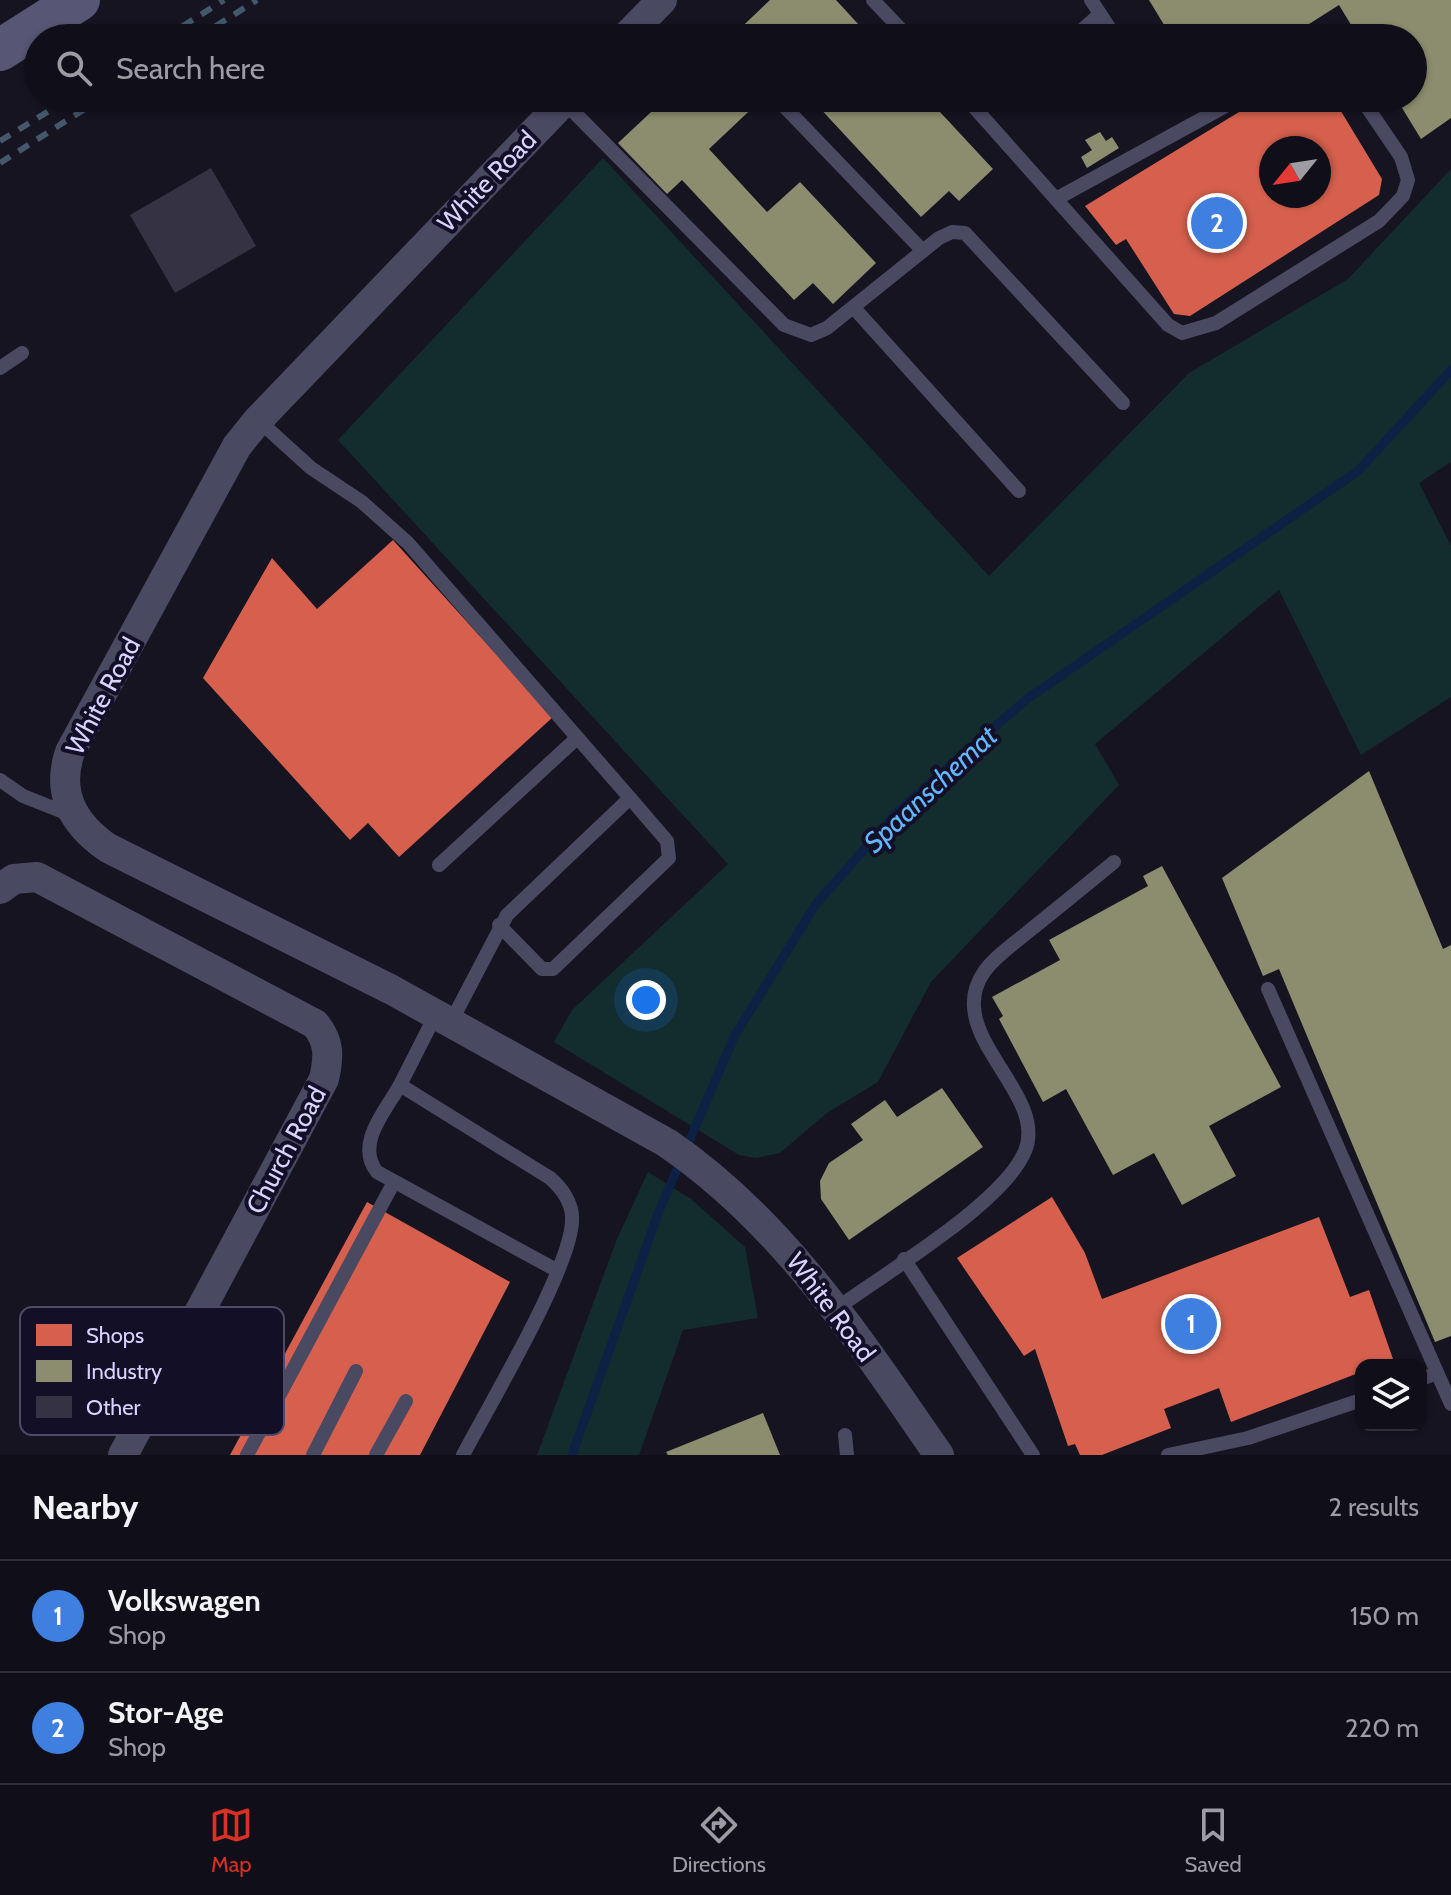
<!DOCTYPE html>
<html lang="en">
<head>
<meta charset="utf-8">
<style>
  :root { --surface:#100f19; --page:#1e1d26; --text:#f1f3f6; --muted:#9c9ca2; --line:#302f38; --accent:#d93025 }
  body { margin:0; font-family:Cabin,sans-serif; background:var(--page); color:var(--text) }
  .controls { position:absolute; right:24px; bottom:24px; display:grid; overflow:hidden; border-radius:16px; box-shadow:0 2px 6px #0004 }
  .controls button { width:72px; height:72px; display:grid; place-items:center; padding:0; border:0; border-bottom:2px solid var(--line); background:var(--surface); color:var(--text); font:40px sans-serif }
  .compass { position:absolute; left:1259px; top:136px; width:72px; height:72px; border-radius:50%; background:var(--surface); box-shadow:0 2px 6px #0004; rotate:240deg }
  .you { position:absolute; left:646px; top:1000px; width:28px; height:28px; margin:-20px; border:6px solid #fff; border-radius:50%; background:#1a73e8; box-shadow:0 0 0 12px #1a73e833 }
  .badge { display:grid; place-items:center; width:52px; height:52px; border-radius:50%; background:var(--accent); color:#fff; font-size:26px; font-weight:700 }
  .pin { position:absolute; translate:-50% -50%; border:4px solid #fff; box-shadow:0 2px 8px #0006 }
  .list { margin:0; padding:0; list-style:none }
  h2 { display:flex; justify-content:space-between; align-items:center; height:104px; margin:0; padding:0 32px; font-size:34px }
  h2 small { font-size:26px; font-weight:400; color:var(--muted) }
  .list li { display:grid; grid-template-columns:52px 1fr auto; gap:24px; align-items:center; box-sizing:border-box; height:112px; padding:0 32px; border-top:2px solid var(--line) }
  .list b { display:block; font-size:30px; white-space:nowrap }
  .list p { margin:0; font-size:26px; white-space:nowrap; color:var(--muted) }
  .list em { font-size:26px; font-style:normal; color:var(--muted) }
  .icon { flex:none; width:44px; height:44px; fill:none; stroke:currentColor; stroke-width:2; stroke-linecap:round; stroke-linejoin:round }
  .map { position:relative; flex:none; width:1451px; height:1455px; overflow:hidden }
  .search { position:absolute; background:var(--surface); box-shadow:0 2px 6px #0004; left:24px; right:24px; top:24px; height:88px; display:flex; align-items:center; gap:20px; box-sizing:border-box; padding:0 28px; border-radius:44px; color:var(--muted); font-size:30px }
  .sheet { height:328px; background:var(--surface) }
  nav { display:flex; justify-content:space-around; align-items:center; box-sizing:border-box; height:112px; border-top:2px solid var(--line); background:var(--surface); font-size:22px; color:var(--muted) }
  nav a { display:grid; justify-items:center; gap:4px }
  nav .on { color:var(--accent) }
  .map>svg:first-child { display:block }
  .green { fill:#132c2d }
  .shops { fill:#d6604d; fill-rule:evenodd }
  .industry { fill:#8c8c6e }
  .lines { fill:none; stroke-linecap:round; stroke-linejoin:round }
  .stream { stroke:#0d2144; stroke-width:9 }
  .building { fill:#343243 }
  .lane { stroke:#4a4962; stroke-width:14 }
  .street { stroke:#4a4962; stroke-width:30 }
  .secondary { stroke:#575674; stroke-width:42 }
  .rail { stroke:#43596b; stroke-width:6; stroke-dasharray:12 10; stroke-linecap:butt }
  .labels { text-anchor:middle; dominant-baseline:central; stroke-width:8; stroke-linejoin:round; paint-order:stroke }
  .street-label { font-size:26px; fill:#d9d4ff; stroke:#130f26 }
  .water-label { font-size:28px; font-style:italic; fill:#62b6ff; stroke:#130f26 }
  .key { fill:#130f26; stroke:#4e4a67; stroke-width:2 }
  .key-label { font-size:22px; fill:#d9d4ff }
</style>
</head>
<body>
<div class="map">
<svg width="1451" height="1455" viewBox="0 0 1451 1455">
  <rect width="100%" height="100%" fill="#161421"/>
  <!-- green -->
  <g class="green">
    <path d="M603,158L989,576L1189,373L1348,279L1451,169V462L1419,483L1451,546V697L1361,755L1279,590L1095,744L1119,785L931,982L878,1082L827,1113L780,1153L756,1158L739,1155L554,1042L572,1010L728,864L338,440Z"/>
    <path d="M648,1172L691,1199L745,1247L758,1318L683,1330L639,1455H537L617,1239Z"/>
  </g>
  <!-- shops -->
  <g class="shops">
    <path d="M1262,98H1333L1382,179L1379,195L1190,316L1174,314L1126,239L1116,245L1085,206ZM1271,148H1319V196H1271Z"/>
    <path d="M393,540L553,717L399,857L368,823L350,840L203,678L272,558L317,609Z"/>
    <path d="M1052,1197L1085,1253L1102,1299L1319,1217L1350,1297L1369,1290L1393,1359L1379,1365H1361V1372L1231,1422L1219,1388L1164,1409L1171,1428L1102,1455H1080L1075,1444L1068,1446L1035,1349L1024,1356L957,1258Z"/>
    <path d="M367,1202L510,1282L420,1455H230Z"/>
  </g>
  <!-- industry -->
  <g class="industry">
    <path d="M770,0H836L871,38H730Z"/>
    <path d="M1149,0H1451V118L1421,139L1396,98H1413V38H1359L1339,5L1287,38H1172Z"/>
    <path d="M666,98H763L709,149L767,212L800,182L876,263L833,304L813,283L794,300L682,180L667,194L618,143Z"/>
    <path d="M823,98H927L993,169L959,201L949,191L921,217L816,104Z"/>
    <path d="M1100,132L1106,141L1112,137L1119,148L1087,168L1081,157L1092,150L1085,140Z"/>
    <path d="M1369,771L1443,949L1451,945V1336L1435,1342L1279,969L1263,976L1222,878Z"/>
    <path d="M1162,866L1281,1087L1209,1126L1236,1176L1182,1205L1154,1153L1113,1175L1066,1089L1043,1102L999,1019L1003,1016L992,997L1060,960L1049,940L1148,886L1143,876Z"/>
    <path d="M942,1088L983,1147L849,1240L821,1199L820,1181L829,1163L863,1140L851,1124L885,1100L897,1117Z"/>
    <path d="M763,1413L780,1455H668L666,1452Z"/>
  </g>
  <g class="lines">
    <!-- stream -->
    <path class="stream" d="M572,1455L659,1211L735,1035L816,904L897,812L1027,699L1358,471L1451,370"/>
  </g>
  <!-- building -->
  <path class="building" d="M211,168L256,246L175,293L130,215Z"/>
  <g class="lines">
    <!-- lane -->
    <g class="lane">
      <path d="M873,0L909,38"/>
      <path d="M1091,0L1116,38"/>
      <path d="M1073,38L1100,14"/>
      <path d="M966,98L1168,325L1182,333L1216,323L1379,221L1403,196L1408,180L1401,157L1361,98"/>
      <path d="M564,102L784,325L811,335L827,328L939,238L952,232L965,233L1123,403"/>
      <path d="M780,102L923,251"/>
      <path d="M1056,199L1240,98"/>
      <path d="M854,308L1019,491"/>
      <path d="M0,368L22,353"/>
      <path d="M258,420L311,468L362,502L408,543L630,798L507,915L451,1022"/>
      <path d="M0,780L23,796L71,815"/>
      <path d="M439,865L577,738"/>
      <path d="M499,925L542,969H553L669,858L667,841L630,798"/>
      <path d="M1268,989L1451,1404"/>
      <path d="M400,1085L436,1014"/>
      <path d="M904,1259L1033,1455"/>
      <path d="M836,1309C885,1273 1004,1203 1025,1151C1049,1093 941,1034 984,972C995,956 1014,944 1029,931C1058,908 1086,885 1114,862"/>
      <path d="M1421,1379L1437,1373"/>
      <path d="M845,1435L847,1455"/>
      <path d="M247,1455L394,1182"/>
      <path d="M313,1455L356,1371"/>
      <path d="M376,1455L406,1401"/>
      <path d="M463,1455C488,1407 572,1267 572,1220C573,1204 562,1188 550,1178L400,1085C385,1112 355,1144 377,1172L558,1271"/>
      <path d="M1168,1455L1248,1438L1361,1400"/>
    </g>
    <!-- street -->
    <g class="street">
      <path d="M625,38L662,0"/>
      <path d="M567,98L258,420L237,446L70,752C56,793 73,824 108,848L392,990L667,1143C784,1223 859,1340 939,1455"/>
      <path d="M0,889L14,879L37,877L315,1024C330,1042 329,1057 324,1079L123,1455"/>
    </g>
    <!-- secondary -->
    <path class="secondary" d="M0,50L79,0"/>
    <!-- rail -->
    <g class="rail">
      <path d="M164,38L224,0"/>
      <path d="M197,38L257,0"/>
      <path d="M0,141L70,98"/>
      <path d="M0,163L102,98"/>
    </g>
  </g>
  <g class="labels">
    <!-- street labels -->
    <g class="street-label">
      <text transform="translate(487 181) rotate(-46)">White Road</text>
      <text transform="translate(103 696) rotate(-62)">White Road</text>
      <text transform="translate(286 1150) rotate(-62)">Church Road</text>
      <text transform="translate(831 1307) rotate(53)">White Road</text>
    </g>
    <!-- water labels -->
    <g class="water-label">
      <text transform="translate(930 789) rotate(-43)">Spaanschemat</text>
    </g>
  </g>
  <!-- legend -->
  <rect x="20" y="1307" width="264" height="128" rx="12" class="key"/>
  <rect x="36" y="1324" width="36" height="22" fill="#d6604d"/>
  <rect x="36" y="1360" width="36" height="22" fill="#8c8c6e"/>
  <rect x="36" y="1396" width="36" height="22" fill="#343243"/>
  <g class="key-label">
    <text x="86" y="1343">Shops</text>
    <text x="86" y="1379">Industry</text>
    <text x="86" y="1415">Other</text>
  </g>
</svg>
<div class="controls">
<button><svg class="icon" aria-label="layers" viewBox="0 0 24 24"><path d="M12 4l9 5-9 5-9-5zM3 14l9 5 9-5"/></svg></button>
</div>
<svg class="compass" viewBox="-18 -18 36 36"><path d="M0-13l5 13h-10z" fill="#e53935"/><path d="M0 13l5-13h-10z" fill="#9c9ca2"/></svg>
<div class="you"></div>
<div class="pin badge" style="left:1191px;top:1324px;background:#3f7fe0">1</div>
<div class="pin badge" style="left:1217px;top:223px;background:#3f7fe0">2</div>
<div class="search"><svg class="icon" aria-label="search" viewBox="0 0 24 24"><circle cx="10" cy="10" r="6"/><path d="M15 15l6 6"/></svg>Search here</div>
</div>
<section class="sheet">
<h2>Nearby<small>2 results</small></h2>
<ul class="list">
<li><span class="badge" style="background:#3f7fe0">1</span><div><b>Volkswagen</b><p>Shop</p></div><em>150 m</em></li>
<li><span class="badge" style="background:#3f7fe0">2</span><div><b>Stor-Age</b><p>Shop</p></div><em>220 m</em></li>
</ul>
</section>
<nav>
<a class="on"><svg class="icon" aria-label="map" viewBox="0 0 24 24"><path d="M3 6l6-2 6 2 6-2v14l-6 2-6-2-6 2zM9 4v14M15 6v14"/></svg>Map</a>
<a><svg class="icon" aria-label="directions" viewBox="0 0 24 24"><path d="M12 3l9 9-9 9-9-9zM9 14v-3h6M13 9l2 2-2 2"/></svg>Directions</a>
<a><svg class="icon" aria-label="saved" viewBox="0 0 24 24"><path d="M7 4h10v16l-5-4-5 4z"/></svg>Saved</a>
</nav>
</body>
</html>
